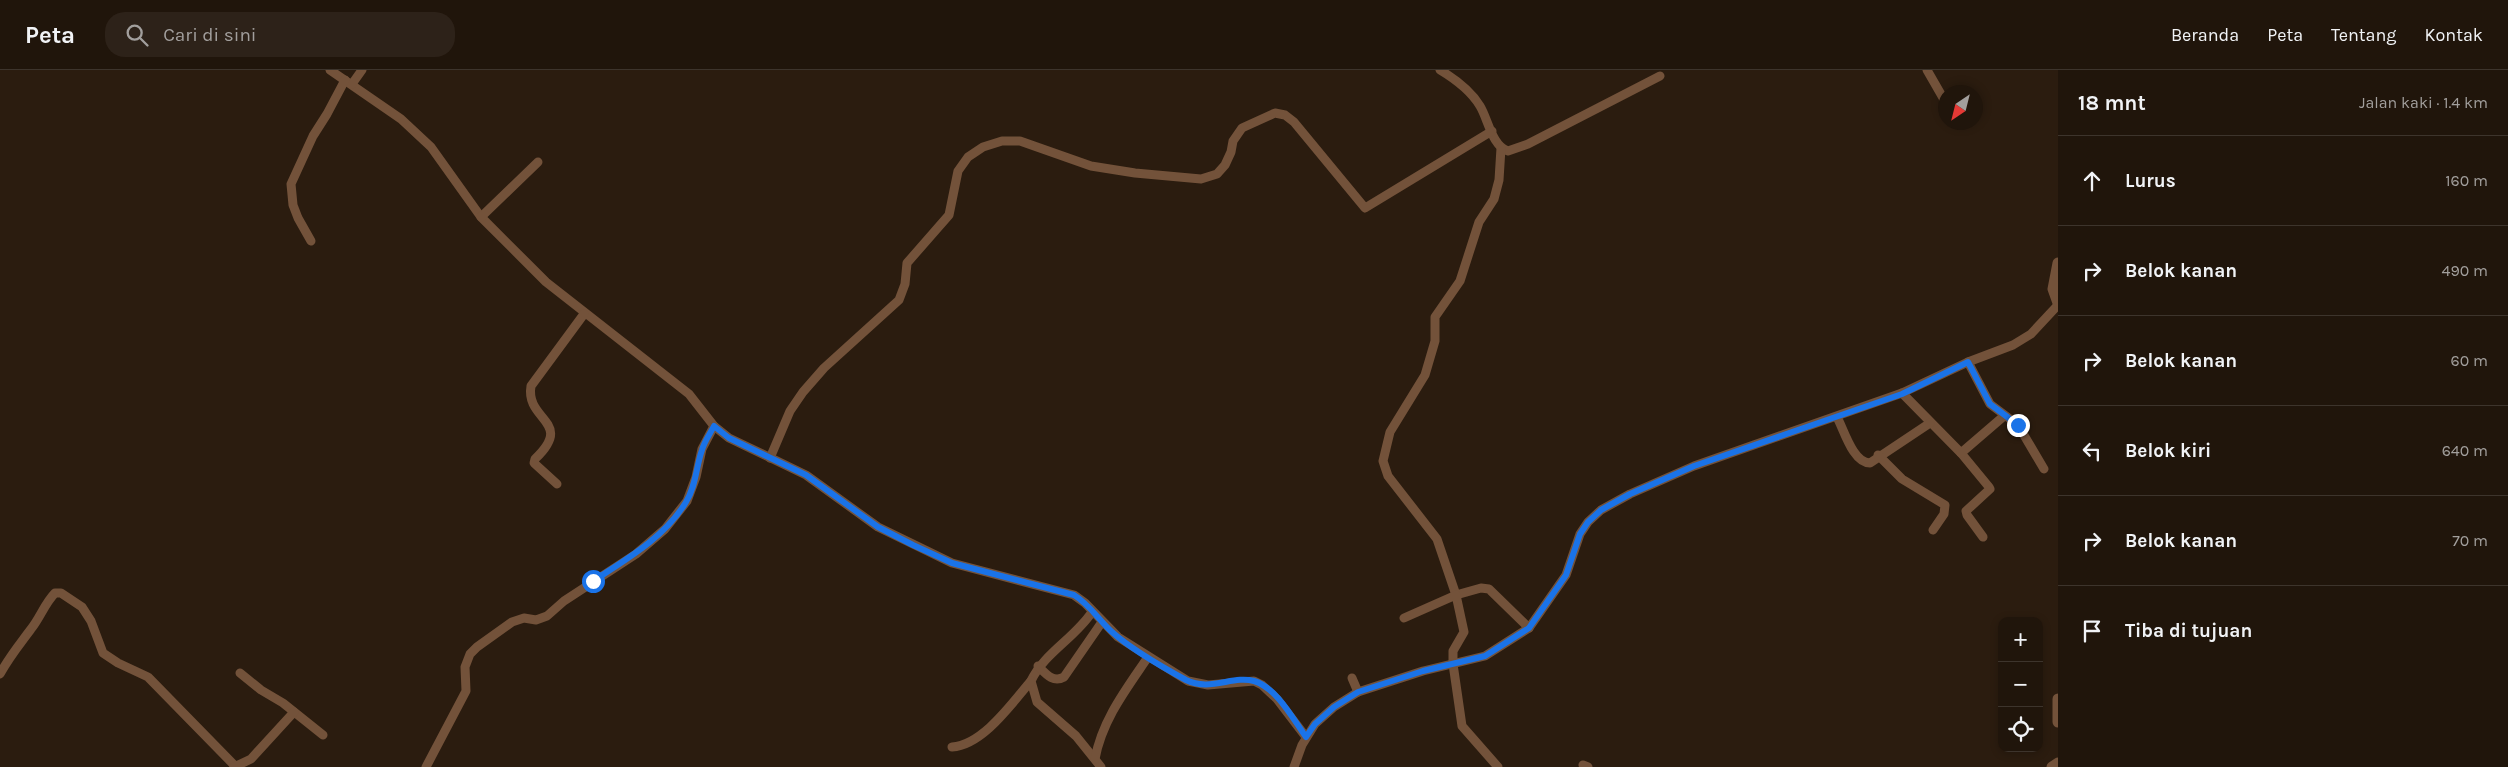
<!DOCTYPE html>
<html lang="id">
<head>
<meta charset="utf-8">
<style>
  :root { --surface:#20150b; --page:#2d2219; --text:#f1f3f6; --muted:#a29f9d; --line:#3d342c }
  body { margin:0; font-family:Karla,sans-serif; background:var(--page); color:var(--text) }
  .controls { position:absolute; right:15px; bottom:15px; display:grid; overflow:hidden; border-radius:10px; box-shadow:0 2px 8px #0003 }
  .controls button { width:45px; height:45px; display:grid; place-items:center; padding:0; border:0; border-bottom:1px solid var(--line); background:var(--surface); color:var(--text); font:25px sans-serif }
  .compass { position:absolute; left:1938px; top:15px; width:45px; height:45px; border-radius:50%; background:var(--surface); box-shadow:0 2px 8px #0003; rotate:215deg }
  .stop { position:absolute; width:15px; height:15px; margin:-11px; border:4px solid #1a73e8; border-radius:50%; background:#fff }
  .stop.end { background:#1a73e8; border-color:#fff; box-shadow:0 1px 5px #0008 }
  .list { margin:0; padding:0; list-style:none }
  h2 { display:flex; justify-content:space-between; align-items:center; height:65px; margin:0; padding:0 20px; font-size:21px }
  h2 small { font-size:16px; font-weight:400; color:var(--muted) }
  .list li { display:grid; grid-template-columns:32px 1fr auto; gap:15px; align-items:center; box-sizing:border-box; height:90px; padding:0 20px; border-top:1px solid var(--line) }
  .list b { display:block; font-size:19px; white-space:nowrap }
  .list em { font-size:16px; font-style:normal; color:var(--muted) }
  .icon { flex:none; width:28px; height:28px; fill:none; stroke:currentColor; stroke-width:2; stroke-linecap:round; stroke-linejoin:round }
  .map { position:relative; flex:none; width:2058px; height:697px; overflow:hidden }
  header { display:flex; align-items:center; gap:30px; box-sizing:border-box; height:70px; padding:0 25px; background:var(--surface); border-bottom:1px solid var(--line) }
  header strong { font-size:24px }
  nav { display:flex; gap:28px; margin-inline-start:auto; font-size:18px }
  .search { width:350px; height:45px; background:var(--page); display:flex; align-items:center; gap:12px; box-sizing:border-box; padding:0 18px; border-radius:20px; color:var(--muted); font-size:19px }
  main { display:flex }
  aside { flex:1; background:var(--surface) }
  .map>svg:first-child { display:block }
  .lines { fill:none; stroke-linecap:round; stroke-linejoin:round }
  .minor { stroke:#73523a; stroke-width:9 }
  .tertiary { stroke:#73523a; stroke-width:11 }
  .route { stroke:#1a73e8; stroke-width:6 }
</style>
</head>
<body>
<header>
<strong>Peta</strong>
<div class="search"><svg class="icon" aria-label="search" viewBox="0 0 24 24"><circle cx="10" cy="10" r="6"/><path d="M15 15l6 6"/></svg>Cari di sini</div>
<nav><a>Beranda</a><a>Peta</a><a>Tentang</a><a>Kontak</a></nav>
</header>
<main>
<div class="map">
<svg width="2058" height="697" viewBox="0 0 2058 697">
  <rect width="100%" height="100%" fill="#2b1c0f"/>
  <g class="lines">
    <!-- minor -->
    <g class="minor">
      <path d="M330,0L401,49L431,77L481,147L546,212L689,324L714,356L729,368L806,405L878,457L952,493L1074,525L1085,533L1118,567L1188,611L1208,615L1254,611L1262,615L1277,629L1306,667"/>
      <path d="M1440,0C1455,9 1471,21 1480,36C1488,49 1492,76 1508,81L1528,74L1660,6"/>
      <path d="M1927,0L1946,33"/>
      <path d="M352,14L362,0"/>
      <path d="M1501,78L1499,110L1494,129L1479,152L1460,211L1435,247V271L1425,305L1390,362L1383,391L1388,406L1437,469L1456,525L1481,518L1489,519L1529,558"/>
      <path d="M481,147L538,92"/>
      <path d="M311,171L298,148L293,135L291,114L313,66L327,44L345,10"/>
      <path d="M1968,292L1990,334L2018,355L2044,399"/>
      <path d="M1902,323L1961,383L1989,417L1990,419L1966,441L1967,445L1983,467"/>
      <path d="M1837,347C1844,360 1853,393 1870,393L1930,353"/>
      <path d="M1961,383L2004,346"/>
      <path d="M1878,385L1902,409L1945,435L1944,444L1933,460"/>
      <path d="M770,388L790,341L803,322L824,298L899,230L905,214L907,193L949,145L958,101L968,87L983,77L1002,71H1020L1091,96L1135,103L1201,109L1217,104L1225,95L1231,82L1233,71L1242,58L1275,43L1285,45L1294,52L1365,138L1492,61"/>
      <path d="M557,414L534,393L535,389C575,351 525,351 531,316L584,244"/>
      <path d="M1092,542C1075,568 1044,583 1031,611L1037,632L1076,666L1101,697"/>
      <path d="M1404,548L1456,525L1464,562L1453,581V594L1462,656L1498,697"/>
      <path d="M1038,596C1046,604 1053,613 1064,607L1102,552"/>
      <path d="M240,603L261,620L283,633L323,665"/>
      <path d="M0,604C9,587 20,574 31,559C40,548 45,533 55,523H61L82,537L91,551L103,583L118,593L148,607L235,696"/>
      <path d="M1352,608L1358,622"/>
      <path d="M952,677C983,675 1012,633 1031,611"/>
      <path d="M1095,689C1102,650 1127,618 1148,587"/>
      <path d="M1583,695L1588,697"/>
      <path d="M234,697L251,689L294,642"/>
      <path d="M426,697L466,621L465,597L470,584L477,577L512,552L524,548L536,550L547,546L564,531L636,484L665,459L687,431L696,407L702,379L714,356"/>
      <path d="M1294,697L1302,675L1315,654L1334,637L1358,622L1423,601L1485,586L1529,558L1566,505L1580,464L1588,452L1601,440L1630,424L1694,396L1902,323L1968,292L2013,275L2031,264L2058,235"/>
    </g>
    <!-- tertiary -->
    <g class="tertiary">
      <path d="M2058,193L2053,219L2058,233"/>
      <path d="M2058,629V652"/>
      <path d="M2052,697L2058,693"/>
    </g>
  </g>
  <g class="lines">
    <!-- route -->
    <path class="route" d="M593,511C627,489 665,467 686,432C696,416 696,397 702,380C704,372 710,364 714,356L729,368L806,405L878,457L913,475L952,493L1074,525C1089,534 1099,550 1112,562C1131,579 1164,598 1186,610C1210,622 1233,605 1254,611C1277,618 1293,649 1306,667L1315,654L1334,637L1358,622L1423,601L1485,586L1529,558L1566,505L1580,464L1588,452L1601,440L1630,424L1694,396L1902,324L1968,292L1990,334L2018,355"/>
  </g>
</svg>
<div class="controls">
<button>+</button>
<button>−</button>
<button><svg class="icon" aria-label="locate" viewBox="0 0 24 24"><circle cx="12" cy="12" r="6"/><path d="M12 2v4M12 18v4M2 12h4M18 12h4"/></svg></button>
</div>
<svg class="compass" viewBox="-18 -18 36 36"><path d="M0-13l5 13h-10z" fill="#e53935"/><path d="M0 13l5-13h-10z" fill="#a29f9d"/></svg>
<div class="stop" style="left:593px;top:511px"></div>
<div class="stop end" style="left:2018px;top:355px"></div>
</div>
<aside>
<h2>18 mnt<small>Jalan kaki · 1.4 km</small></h2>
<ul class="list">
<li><svg class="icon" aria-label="ahead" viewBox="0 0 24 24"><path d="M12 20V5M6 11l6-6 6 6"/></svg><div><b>Lurus</b></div><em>160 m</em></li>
<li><svg class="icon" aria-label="right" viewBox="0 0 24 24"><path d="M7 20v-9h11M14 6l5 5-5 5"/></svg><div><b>Belok kanan</b></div><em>490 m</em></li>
<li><svg class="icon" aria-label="right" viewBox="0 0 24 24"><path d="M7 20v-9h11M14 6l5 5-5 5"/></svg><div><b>Belok kanan</b></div><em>60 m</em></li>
<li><svg class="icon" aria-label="left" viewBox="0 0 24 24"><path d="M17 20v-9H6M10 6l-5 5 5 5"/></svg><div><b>Belok kiri</b></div><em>640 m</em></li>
<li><svg class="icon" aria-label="right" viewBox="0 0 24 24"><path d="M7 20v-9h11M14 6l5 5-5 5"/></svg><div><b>Belok kanan</b></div><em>70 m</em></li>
<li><svg class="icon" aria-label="arrive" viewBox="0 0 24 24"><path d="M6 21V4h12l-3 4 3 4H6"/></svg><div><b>Tiba di tujuan</b></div></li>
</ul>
</aside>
</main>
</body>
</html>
